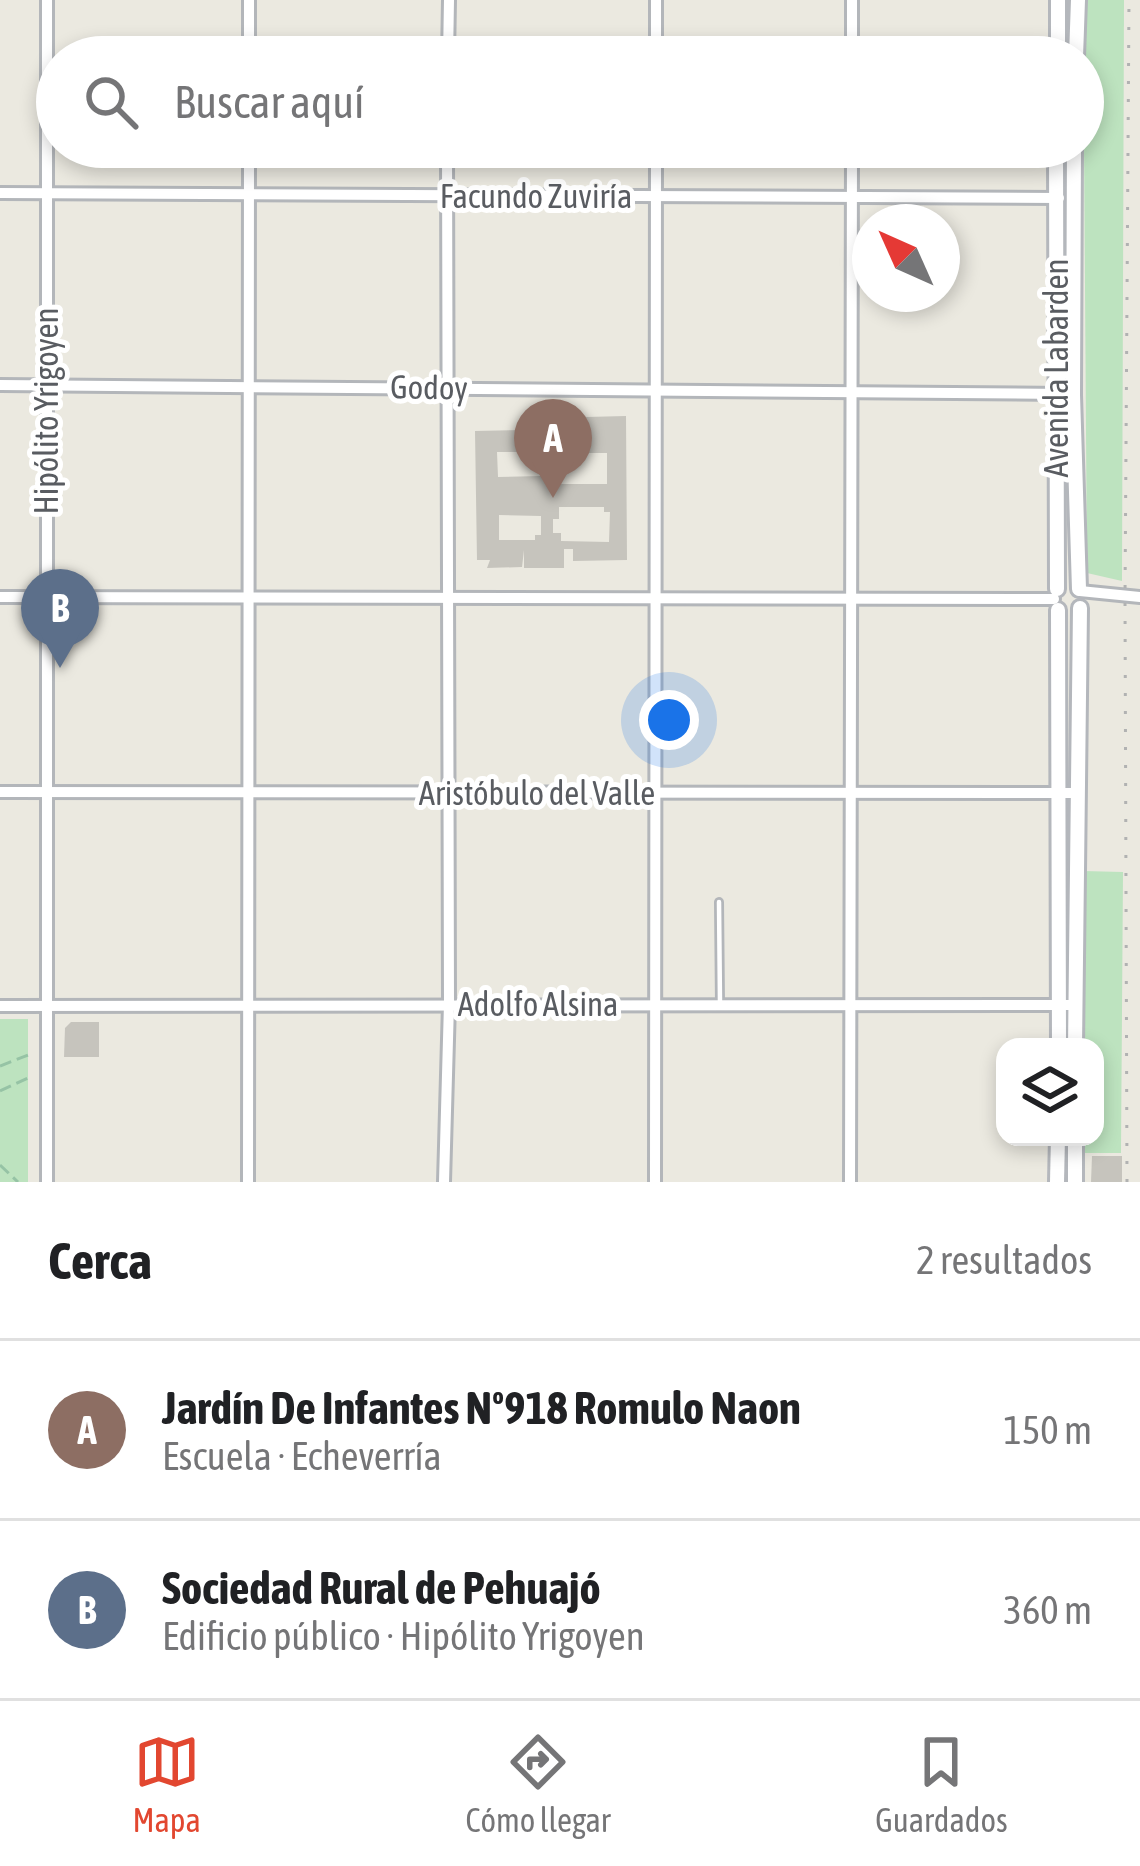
<!DOCTYPE html>
<html lang="es">
<head>
<meta charset="utf-8">
<style>
  :root { --surface:#fff; --page:#f6f6f6; --text:#202124; --muted:#757577; --line:#e0e0e0; --accent:#e24730 }
  body { margin:0; font-family:"Asap Condensed",sans-serif; background:var(--page); color:var(--text) }
  .controls { position:absolute; right:36px; bottom:36px; display:grid; overflow:hidden; border-radius:24px; box-shadow:0 6px 18px #0003 }
  .controls button { width:108px; height:108px; display:grid; place-items:center; padding:0; border:0; border-bottom:3px solid var(--line); background:var(--surface); color:var(--text); font:60px sans-serif }
  .compass { position:absolute; left:852px; top:204px; width:108px; height:108px; border-radius:50%; background:var(--surface); box-shadow:0 6px 18px #0003; rotate:315deg }
  .you { position:absolute; left:669px; top:720px; width:42px; height:42px; margin:-30px; border:9px solid #fff; border-radius:50%; background:#1a73e8; box-shadow:0 0 0 18px #1a73e833 }
  .badge { display:grid; place-items:center; width:78px; height:78px; border-radius:50%; background:var(--accent); color:#fff; font-size:39px; font-weight:700 }
  .pin { position:absolute; translate:-50% -99px; filter:drop-shadow(0 3px 6px #0008) }
  .pin::after { content:''; position:absolute; top:63px; width:42px; height:36px; background:inherit; clip-path:polygon(0 0,100% 0,50% 100%) }
  .list { margin:0; padding:0; list-style:none }
  h2 { display:flex; justify-content:space-between; align-items:center; height:156px; margin:0; padding:0 48px; font-size:51px }
  h2 small { font-size:39px; font-weight:400; color:var(--muted) }
  .list li { display:grid; grid-template-columns:78px 1fr auto; gap:36px; align-items:center; box-sizing:border-box; height:180px; padding:0 48px; border-top:3px solid var(--line) }
  .list b { display:block; font-size:45px; white-space:nowrap }
  .list p { margin:0; font-size:39px; white-space:nowrap; color:var(--muted) }
  .list em { font-size:39px; font-style:normal; color:var(--muted) }
  .icon { flex:none; width:66px; height:66px; fill:none; stroke:currentColor; stroke-width:2; stroke-linecap:round; stroke-linejoin:round }
  .map { position:relative; flex:none; width:1140px; height:1182px; overflow:hidden }
  .search { position:absolute; background:var(--surface); box-shadow:0 6px 18px #0003; left:36px; right:36px; top:36px; height:132px; display:flex; align-items:center; gap:30px; box-sizing:border-box; padding:0 42px; border-radius:66px; color:var(--muted); font-size:45px }
  .sheet { height:516px; background:var(--surface) }
  nav { display:flex; justify-content:space-around; align-items:center; box-sizing:border-box; height:168px; border-top:3px solid var(--line); background:var(--surface); font-size:33px; color:var(--muted) }
  nav a { display:grid; justify-items:center; gap:6px }
  nav .on { color:var(--accent) }
  .map>svg:first-child { display:block }
  .green { fill:#bde3bf }
  .building { fill:#c6c4bd; fill-rule:evenodd }
  .lines { fill:none; stroke-linecap:round; stroke-linejoin:round }
  .service-casing { stroke:#b3b6ba; stroke-width:10 }
  .minor-casing { stroke:#b3b6ba; stroke-width:16 }
  .secondary-casing { stroke:#b4b7bc; stroke-width:20 }
  .path { stroke:#96c3a5; stroke-width:3; stroke-dasharray:12 6; stroke-linecap:butt }
  .service { stroke:#fff; stroke-width:4.5 }
  .minor { stroke:#fff; stroke-width:10 }
  .secondary { stroke:#fff; stroke-width:14 }
  .rail { stroke:#b1b2b2; stroke-width:3; stroke-dasharray:3 15; stroke-linecap:butt }
  .labels { text-anchor:middle; dominant-baseline:central; stroke-width:10; stroke-linejoin:round; paint-order:stroke }
  .street-label { font-size:33px; fill:#595c61; stroke:#fff }
</style>
</head>
<body>
<div class="map">
<svg width="1140" height="1182" viewBox="0 0 1140 1182">
  <rect width="100%" height="100%" fill="#ebe9e0"/>
  <!-- green -->
  <g class="green">
    <path d="M1083,0H1124L1122,581L1087,573Z"/>
    <path d="M1083,871L1123,872L1121,1153H1081V1137H1095V1047H1082Z"/>
    <rect x="0" y="1019" width="28" height="163"/>
  </g>
  <!-- building -->
  <g class="building">
    <path d="M626,416L627,560L573,561V549H564V568H524V550L522,567L487,568L490,560H477L475,431L524,430V443H536V426L570,425V433L586,432V417ZM497,452H534V460H542V476L498,477ZM558,453H607V484H558V477H551V458H558ZM559,507H604V512H610L609,542L561,541V533H553V519H559ZM499,515L541,516V535H535V540H499Z"/>
    <path d="M71,1022H99V1057H64L65,1028Z"/>
    <path d="M1092,1156H1122V1182H1091Z"/>
  </g>
  <g class="lines">
    <defs>
      <path id="service" d="M719,902L720,1004"/>
      <g id="minor">
        <path d="M47,0V1182"/>
        <path d="M249,57V0"/>
        <path d="M448,57L449,0"/>
        <path d="M656,57V0"/>
        <path d="M852,57V0"/>
        <path d="M0,193L1059,198"/>
        <path d="M0,385L1064,394"/>
        <path d="M1080,591L1140,597"/>
        <path d="M0,597L1054,599"/>
        <path d="M0,792L1075,793"/>
        <path d="M0,1006L1076,1005"/>
        <path d="M248,1182L249,147"/>
        <path d="M444,1182L449,1004L447,147"/>
        <path d="M655,1182L656,147"/>
        <path d="M850,1182L852,147"/>
      </g>
      <g id="secondary">
        <path d="M1058,57V0"/>
        <path d="M1076,57L1078,0"/>
        <path d="M1056,147L1057,589"/>
        <path d="M1074,147L1073,395L1079,589"/>
        <path d="M1058,610L1059,1047"/>
        <path d="M1075,1047L1080,608"/>
        <path d="M1057,1182L1058,1137"/>
        <path d="M1075,1182V1137"/>
      </g>
    </defs>
    <!-- service casing -->
    <use href="#service" class="service-casing"/>
    <!-- minor casing -->
    <use href="#minor" class="minor-casing"/>
    <!-- secondary casing -->
    <use href="#secondary" class="secondary-casing"/>
    <!-- path -->
    <g class="path">
      <path d="M0,1066L28,1055"/>
      <path d="M0,1091L28,1078"/>
      <path d="M0,1165L18,1182"/>
    </g>
    <!-- service -->
    <use href="#service" class="service"/>
    <!-- minor -->
    <use href="#minor" class="minor"/>
    <!-- secondary -->
    <use href="#secondary" class="secondary"/>
    <!-- rail -->
    <path class="rail" d="M1127,1182L1125,597L1129,0"/>
  </g>
  <g class="labels">
    <!-- street labels -->
    <g class="street-label">
      <text x="536" y="196">Facundo Zuviría</text>
      <text transform="translate(1056 368) rotate(-90)">Avenida Labarden</text>
      <text transform="translate(429 387) rotate(1)">Godoy</text>
      <text transform="translate(46 411) rotate(-90)">Hipólito Yrigoyen</text>
      <text x="537" y="793">Aristóbulo del Valle</text>
      <text x="538" y="1004">Adolfo Alsina</text>
    </g>
  </g>
</svg>
<div class="controls">
<button><svg class="icon" aria-label="layers" viewBox="0 0 24 24"><path d="M12 4l9 5-9 5-9-5zM3 14l9 5 9-5"/></svg></button>
</div>
<svg class="compass" viewBox="-18 -18 36 36"><path d="M0-13l5 13h-10z" fill="#e53935"/><path d="M0 13l5-13h-10z" fill="#757577"/></svg>
<div class="you"></div>
<div class="pin badge" style="left:553px;top:498px;background:#8d6e63">A</div>
<div class="pin badge" style="left:60px;top:668px;background:#5c6f8a">B</div>
<div class="search"><svg class="icon" aria-label="search" viewBox="0 0 24 24"><circle cx="10" cy="10" r="6"/><path d="M15 15l6 6"/></svg>Buscar aquí</div>
</div>
<section class="sheet">
<h2>Cerca<small>2 resultados</small></h2>
<ul class="list">
<li><span class="badge" style="background:#8d6e63">A</span><div><b>Jardín De Infantes Nº918 Romulo Naon</b><p>Escuela · Echeverría</p></div><em>150 m</em></li>
<li><span class="badge" style="background:#5c6f8a">B</span><div><b>Sociedad Rural de Pehuajó</b><p>Edificio público · Hipólito Yrigoyen</p></div><em>360 m</em></li>
</ul>
</section>
<nav>
<a class="on"><svg class="icon" aria-label="map" viewBox="0 0 24 24"><path d="M3 6l6-2 6 2 6-2v14l-6 2-6-2-6 2zM9 4v14M15 6v14"/></svg>Mapa</a>
<a><svg class="icon" aria-label="directions" viewBox="0 0 24 24"><path d="M12 3l9 9-9 9-9-9zM9 14v-3h6M13 9l2 2-2 2"/></svg>Cómo llegar</a>
<a><svg class="icon" aria-label="saved" viewBox="0 0 24 24"><path d="M7 4h10v16l-5-4-5 4z"/></svg>Guardados</a>
</nav>
</body>
</html>
